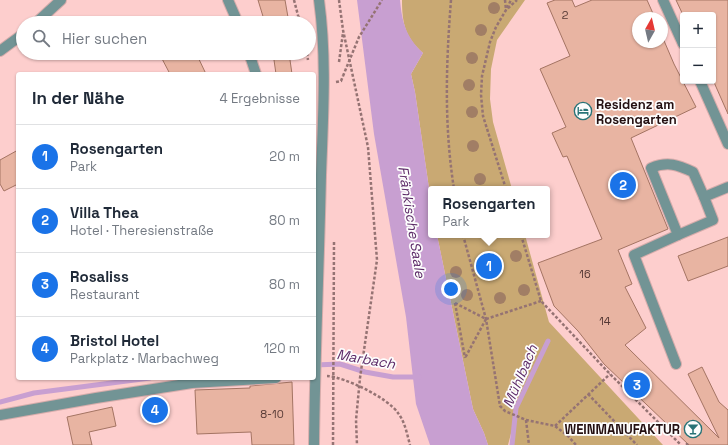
<!DOCTYPE html>
<html lang="de">
<head>
<meta charset="utf-8">
<style>
  :root { --surface:#fff; --page:#f2f2f3; --text:#1f2937; --muted:#747a83; --line:#e0e1e3; --accent:#1a73e8 }
  body { margin:0; font-family:"Space Grotesk",sans-serif; background:var(--page); color:var(--text) }
  .controls { position:absolute; right:12px; top:12px; display:grid; overflow:hidden; border-radius:4px; box-shadow:0 1px 3px #0004 }
  .controls button { width:36px; height:36px; display:grid; place-items:center; padding:0; border:0; border-bottom:1px solid var(--line); background:var(--surface); color:var(--text); font:20px sans-serif }
  .compass { position:absolute; left:632px; top:12px; width:36px; height:36px; border-radius:50%; background:var(--surface); box-shadow:0 1px 3px #0004; rotate:8deg }
  .you { position:absolute; left:451px; top:289px; width:14px; height:14px; margin:-10px; border:3px solid #fff; border-radius:50%; background:#1a73e8; box-shadow:0 0 0 6px #1a73e833 }
  .badge { display:grid; place-items:center; width:26px; height:26px; border-radius:50%; background:var(--accent); color:#fff; font-size:13px; font-weight:700 }
  .pin { position:absolute; translate:-50% -50%; border:2px solid #fff; box-shadow:0 1px 4px #0006 }
  .popup { position:absolute; left:428px; top:186px; width:122px; height:52px; box-sizing:border-box; display:grid; place-content:center; border-radius:4px; background:var(--surface); filter:drop-shadow(0 1px 3px #0005); font-size:13px; white-space:nowrap; color:var(--muted) }
  .popup b { font-size:15px; color:var(--text) }
  .popup::after { content:''; position:absolute; left:50%; top:100%; margin-left:-8px; border:8px solid transparent; border-top-color:var(--surface) }
  .list { margin:0; padding:0; list-style:none }
  h2 { display:flex; justify-content:space-between; align-items:center; height:52px; margin:0; padding:0 16px; font-size:17px }
  h2 small { font-size:13px; font-weight:400; color:var(--muted) }
  .list li { display:grid; grid-template-columns:26px 1fr auto; gap:12px; align-items:center; box-sizing:border-box; height:64px; padding:0 16px; border-top:1px solid var(--line) }
  .list b { display:block; font-size:15px; white-space:nowrap }
  .list p { margin:0; font-size:13px; white-space:nowrap; color:var(--muted) }
  .list em { font-size:13px; font-style:normal; color:var(--muted) }
  .icon { flex:none; width:22px; height:22px; fill:none; stroke:currentColor; stroke-width:2; stroke-linecap:round; stroke-linejoin:round }
  .map { position:relative; flex:none; width:728px; height:445px; overflow:hidden }
  .search { position:absolute; background:var(--surface); box-shadow:0 1px 3px #0004; left:16px; top:16px; width:300px; height:44px; display:flex; align-items:center; gap:10px; box-sizing:border-box; padding:0 14px; border-radius:22px; color:var(--muted); font-size:15px }
  .panel { position:absolute; background:var(--surface); box-shadow:0 1px 3px #0004; left:16px; top:72px; width:300px; height:308px; border-radius:4px }
  .map>svg:first-child { display:block }
  .green { fill:#c9a973 }
  .water { fill:#c89fd1 }
  .lines { fill:none; stroke-linecap:round; stroke-linejoin:round }
  .stream { stroke:#c89fd1; stroke-width:5 }
  .building { fill:#e8b4a2; stroke:#a47463 }
  .minor-casing { stroke:#d6acab; stroke-width:12 }
  .path { stroke:#957373; stroke-width:2.5; stroke-dasharray:3 2; stroke-linecap:butt }
  .minor { stroke:#729495; stroke-width:10 }
  .path-bridge { stroke:#957373; stroke-width:2.5; stroke-dasharray:3 2; stroke-linecap:butt }
  .tree { fill:#a17e65 }
  .labels { text-anchor:middle; dominant-baseline:central; stroke-width:3.5; stroke-linejoin:round; paint-order:stroke }
  .number-label { font-size:11px; fill:#553935 }
  .poi-label { font-size:13px; font-weight:bold; fill:#241011; stroke:#fdfdfd; text-anchor:start }
  .water-label { font-size:14px; font-style:italic; fill:#5d2b68; stroke:#fdfdfd }
</style>
</head>
<body>
<div class="map">
<svg width="728" height="445" viewBox="0 0 728 445">
  <rect width="100%" height="100%" fill="#fdcecd"/>
  <!-- green -->
  <g class="green">
    <path d="M402,0H525L497,40L491,69L490,99L493,122L512,189H431V202L415,92L411,74L423,53C405,37 402,23 402,0Z"/>
    <path d="M437,235H525L549,322L663,445H513L514,422L508,445H488L484,433L473,409Z"/>
  </g>
  <!-- water -->
  <path class="water" d="M357,0H400C402,22 406,37 423,53L411,74L415,92L431,202V235H437L473,409L484,433L488,445H430L416,404L406,317L374,134Z"/>
  <g class="lines">
    <!-- stream -->
    <g class="stream">
      <path d="M315,365L340,364L365,372L393,377H419"/>
      <path d="M0,402L34,393L150,378"/>
      <path d="M512,445L516,408L548,341"/>
    </g>
  </g>
  <!-- building -->
  <g class="building">
    <path d="M258,0H285L289,23H265Z"/>
    <path d="M555,0H572L575,7L592,0H647L655,18H638V42H662V36L674,64L696,107L631,138L668,229L618,250L632,284L625,287L646,328L625,345L719,438L688,374L702,367L719,402L728,410V445H689L604,364L578,331L554,306L538,263L602,239L567,156L563,157L552,133L566,127L540,69L570,56L547,3Z"/>
    <path d="M676,0H728V114L713,80V15H683Z"/>
    <path d="M159,53H196L206,74H170Z"/>
    <path d="M273,53H289L292,74H276Z"/>
    <path d="M18,150V184L4,191L0,184V160Z"/>
    <path d="M728,237V266L688,281L678,256Z"/>
    <path d="M292,382L294,445H252L251,432L197,434L195,390L250,388V386Z"/>
    <path d="M112,407L116,426L89,432L92,445H73L67,417Z"/>
  </g>
  <g class="lines">
    <defs>
      <g id="minor">
        <path d="M228,0L238,23"/>
        <path d="M663,0L683,44"/>
        <path d="M36,23L61,0"/>
        <path d="M0,51L23,34"/>
        <path d="M249,53L256,74"/>
        <path d="M700,81L728,144"/>
        <path d="M678,235L713,220L704,197"/>
        <path d="M676,364L634,255L678,235L651,168C668,161 678,165 693,172L704,197L728,187"/>
        <path d="M0,415L96,398L192,383L276,378"/>
        <path d="M314,445C315,355 319,265 321,175C323,117 327,58 319,0"/>
      </g>
    </defs>
    <!-- minor casing -->
    <use href="#minor" class="minor-casing"/>
    <!-- path -->
    <g class="path">
      <path d="M294,0L300,23"/>
      <path d="M339,0L343,30L368,147L377,260L360,378L356,420L357,445"/>
      <path d="M451,0C446,64 444,125 454,189"/>
      <path d="M505,0L506,10"/>
      <path d="M507,8L511,0"/>
      <path d="M307,53L308,60"/>
      <path d="M339,62L343,33"/>
      <path d="M336,82L341,81L343,76"/>
      <path d="M506,189L483,116L481,95L482,76L490,42L496,27L506,10L517,0"/>
      <path d="M463,235L486,319L500,406L505,411L526,420L555,426L568,436L576,445"/>
      <path d="M521,235L541,301L610,374L681,445"/>
      <path d="M455,303L486,319L465,358"/>
      <path d="M455,303L465,358"/>
      <path d="M486,319L541,301"/>
      <path d="M327,376C345,377 388,398 398,413C405,422 407,434 410,445"/>
      <path d="M588,394L637,445"/>
      <path d="M526,420L529,445"/>
      <path d="M555,426L610,374"/>
      <path d="M687,443V445"/>
      <path d="M333,445L334,242"/>
    </g>
    <!-- minor -->
    <use href="#minor" class="minor"/>
    <!-- path-bridge -->
    <path class="path-bridge" d="M343,76L359,37L382,0"/>
  </g>
  <!-- trees -->
  <g class="tree">
    <circle cx="494" cy="8" r="6"/>
    <circle cx="481" cy="30" r="6"/>
    <circle cx="472" cy="58" r="6"/>
    <circle cx="469" cy="85" r="6"/>
    <circle cx="472" cy="112" r="6"/>
    <circle cx="473" cy="146" r="6"/>
    <circle cx="480" cy="179" r="6"/>
    <circle cx="516" cy="256" r="6"/>
    <circle cx="456" cy="272" r="6"/>
    <circle cx="524" cy="290" r="6"/>
    <circle cx="467" cy="295" r="6"/>
    <circle cx="500" cy="298" r="6"/>
  </g>
  <!-- icons -->
  <defs>
    <symbol id="hotel-ring" viewBox="-11 -11 22 22"><circle r="9.5" fill="#fdfdfd" stroke="#287377" stroke-width="1.5"/><path d="M-6-4.5h1.5V1H6V5H4.5V3h-9V5H-6ZM-4 0a1.8 1.8 0 1 1 3.6 0ZM.5 0V-2.5h3Q6-2.5 6 0Z" fill="#287377"/></symbol>
    <symbol id="bar-ring" viewBox="-11 -11 22 22"><circle r="9.5" fill="#fdfdfd" stroke="#287377" stroke-width="1.5"/><path d="M-6-5H6L.8 .8V4.5H3.5V6h-7V4.5H-.8V.8Z" fill="#287377"/></symbol>
  </defs>
  <g fill-rule="evenodd">
    <use href="#hotel-ring" x="573" y="101" width="20" height="20"/>
    <use href="#bar-ring" x="683" y="419" width="20" height="20"/>
  </g>
  <g class="labels">
    <!-- number labels -->
    <g class="number-label">
      <text x="565" y="15">2</text>
      <text x="585" y="274">16</text>
      <text x="605" y="321">14</text>
      <text x="272" y="414">8-10</text>
    </g>
    <!-- poi labels -->
    <g class="poi-label">
      <text x="596" y="104">Residenz am<tspan x="596" dy="15">Rosengarten</tspan></text>
      <text x="680" y="429" text-anchor="end">WEINMANUFAKTUR</text>
    </g>
    <!-- water labels -->
    <g class="water-label">
      <text transform="translate(412 222) rotate(81)">Fränkische Saale</text>
      <text transform="translate(366 359) rotate(10)">Marbach</text>
      <text transform="translate(520 376) rotate(-67)">Mühlbach</text>
    </g>
  </g>
</svg>
<div class="controls">
<button>+</button>
<button>−</button>
</div>
<svg class="compass" viewBox="-18 -18 36 36"><path d="M0-13l5 13h-10z" fill="#e53935"/><path d="M0 13l5-13h-10z" fill="#747a83"/></svg>
<div class="you"></div>
<div class="pin badge" style="left:489px;top:266px">1</div>
<div class="popup"><b>Rosengarten</b>Park</div>
<div class="pin badge" style="left:623px;top:185px">2</div>
<div class="pin badge" style="left:637px;top:385px">3</div>
<div class="pin badge" style="left:155px;top:410px">4</div>
<div class="search"><svg class="icon" aria-label="search" viewBox="0 0 24 24"><circle cx="10" cy="10" r="6"/><path d="M15 15l6 6"/></svg>Hier suchen</div>
<section class="panel">
<h2>In der Nähe<small>4 Ergebnisse</small></h2>
<ul class="list">
<li><span class="badge">1</span><div><b>Rosengarten</b><p>Park</p></div><em>20 m</em></li>
<li><span class="badge">2</span><div><b>Villa Thea</b><p>Hotel · Theresienstraße</p></div><em>80 m</em></li>
<li><span class="badge">3</span><div><b>Rosaliss</b><p>Restaurant</p></div><em>80 m</em></li>
<li><span class="badge">4</span><div><b>Bristol Hotel</b><p>Parkplatz · Marbachweg</p></div><em>120 m</em></li>
</ul>
</section>
</div>
</body>
</html>
